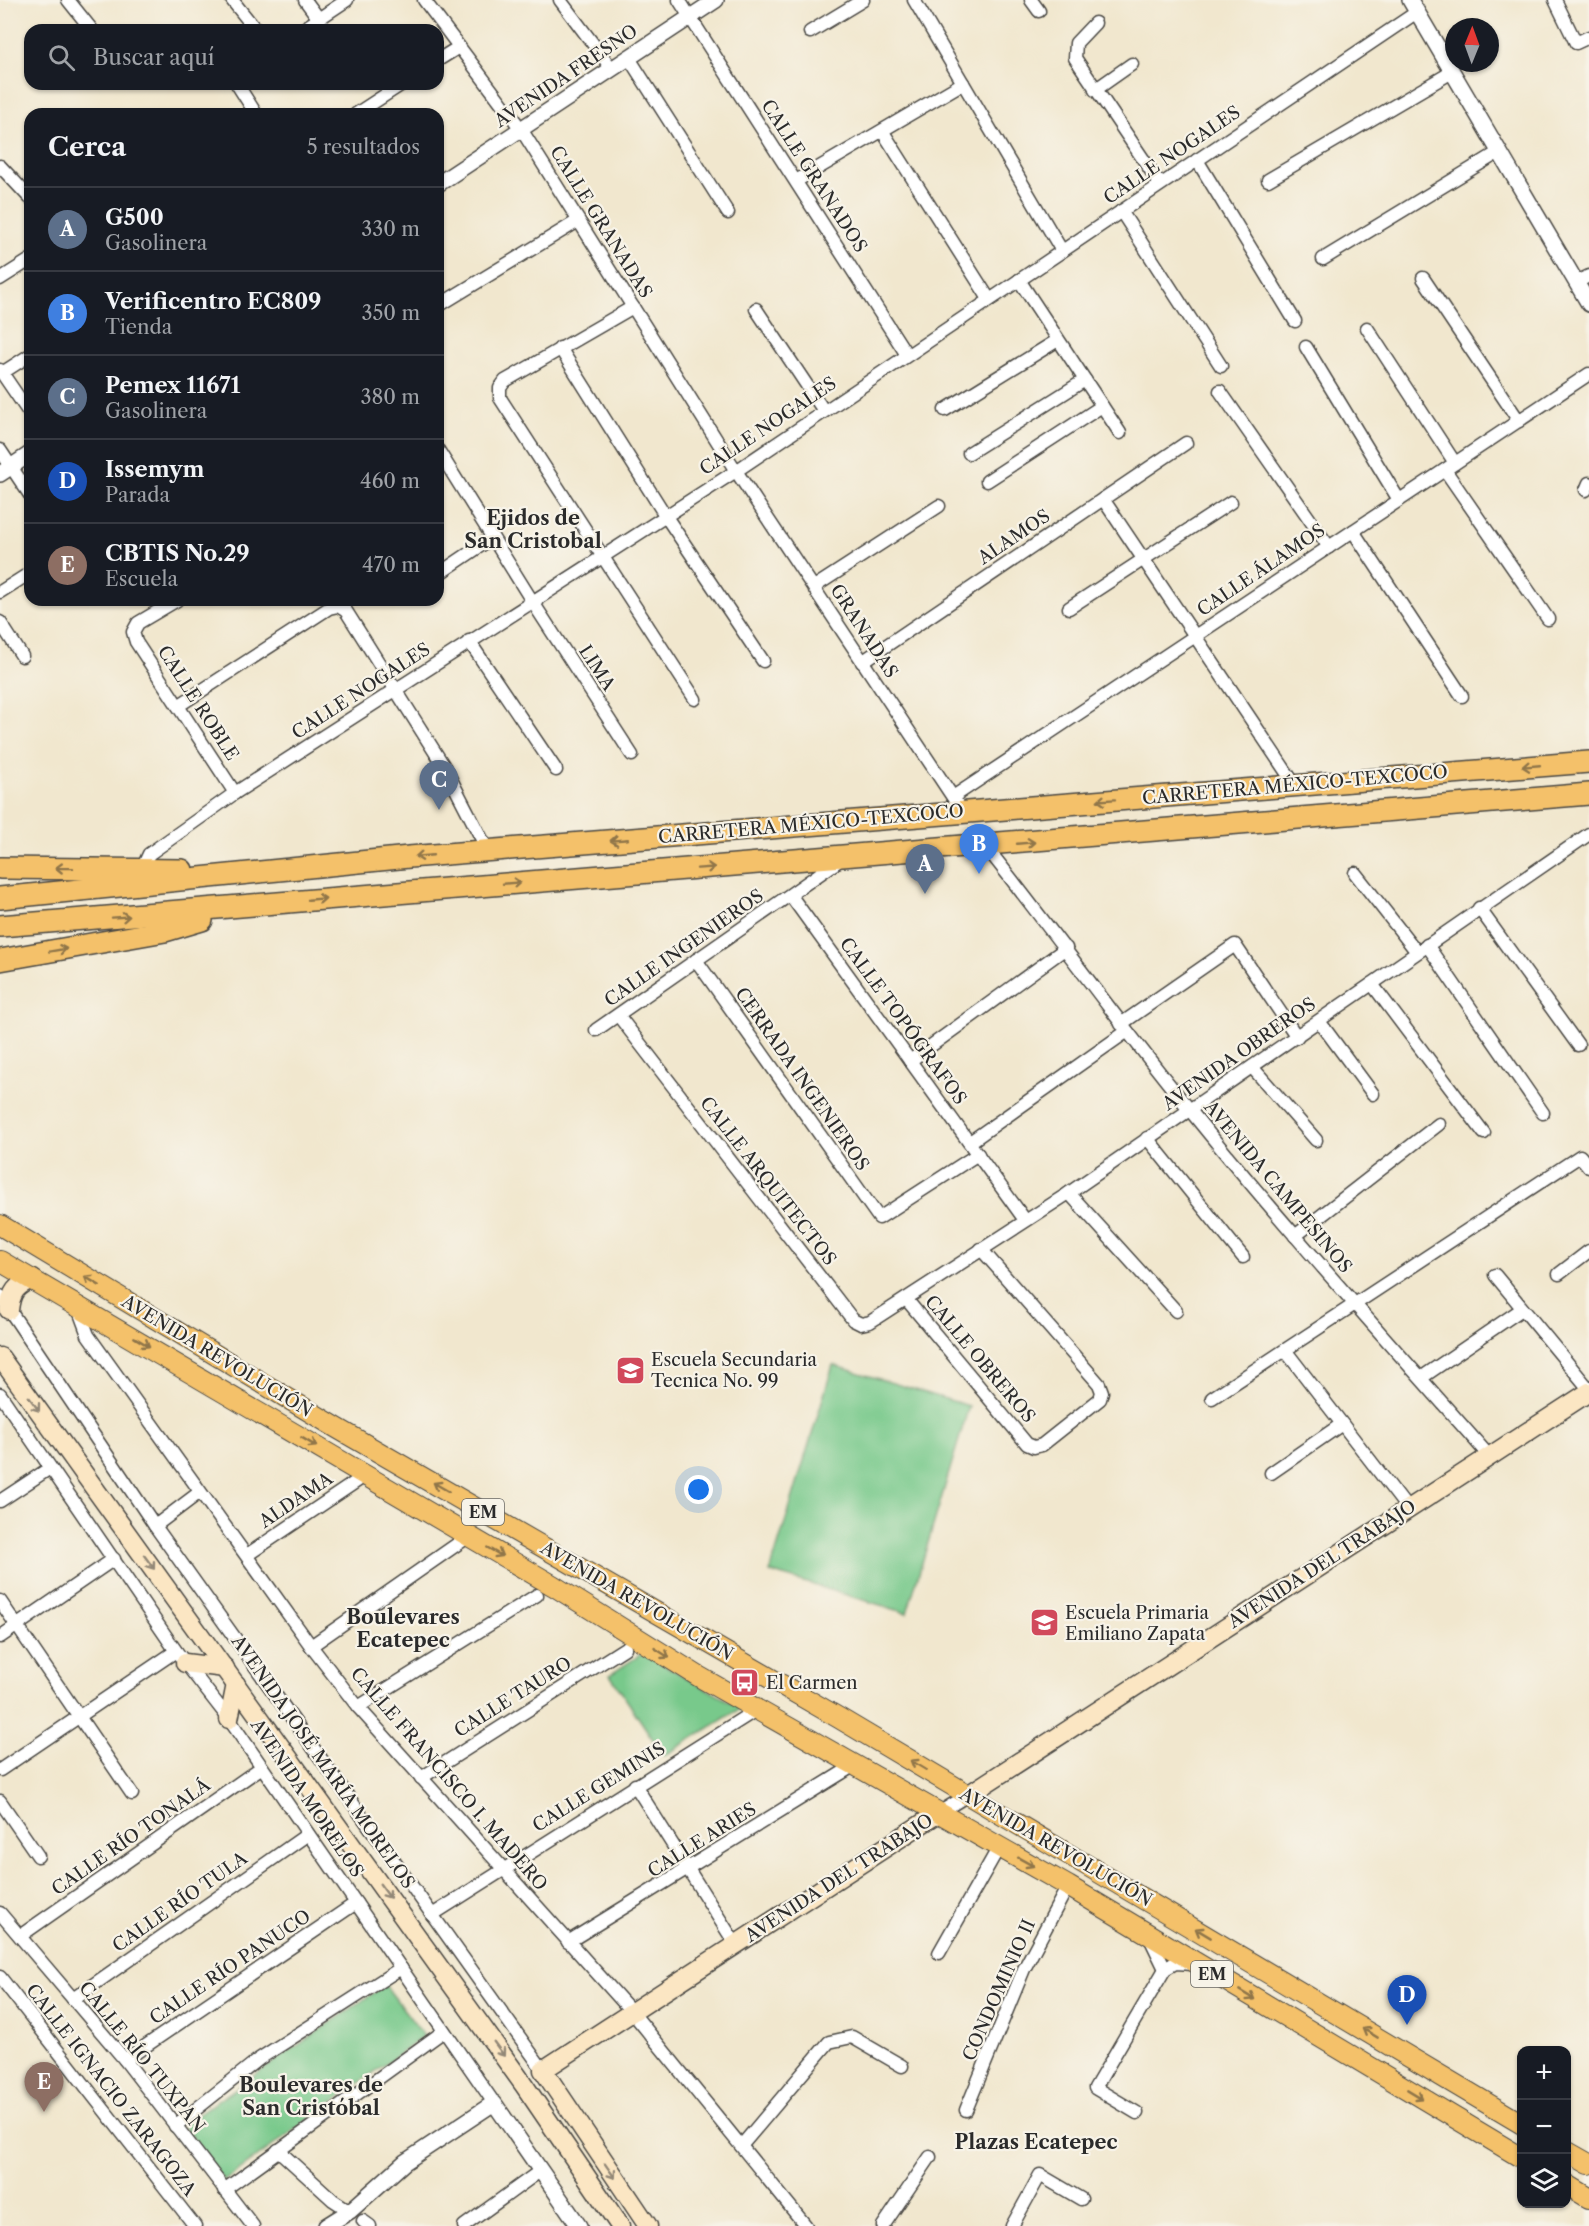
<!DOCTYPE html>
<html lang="es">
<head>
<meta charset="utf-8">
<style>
  :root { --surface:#171b24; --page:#20242c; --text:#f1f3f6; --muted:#9ea1a6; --line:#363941; --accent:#7c3aed }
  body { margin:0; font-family:"Libre Caslon Text",serif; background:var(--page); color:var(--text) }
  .controls { position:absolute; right:18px; bottom:18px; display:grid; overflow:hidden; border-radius:12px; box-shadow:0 2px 4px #0004 }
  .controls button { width:54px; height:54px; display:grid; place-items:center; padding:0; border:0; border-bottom:2px solid var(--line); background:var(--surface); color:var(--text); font:30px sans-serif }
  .compass { position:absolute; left:1445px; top:18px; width:54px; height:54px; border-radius:50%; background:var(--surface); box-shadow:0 2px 4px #0004; rotate:1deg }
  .you { position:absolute; left:699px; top:1490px; width:21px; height:21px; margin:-15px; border:4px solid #fff; border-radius:50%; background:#1a73e8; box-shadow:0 0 0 9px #1a73e833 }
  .badge { display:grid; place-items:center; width:39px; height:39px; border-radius:50%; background:var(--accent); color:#fff; font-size:20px; font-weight:700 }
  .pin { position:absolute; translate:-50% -50px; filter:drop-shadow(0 2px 3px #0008) }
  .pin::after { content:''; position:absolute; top:32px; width:21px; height:18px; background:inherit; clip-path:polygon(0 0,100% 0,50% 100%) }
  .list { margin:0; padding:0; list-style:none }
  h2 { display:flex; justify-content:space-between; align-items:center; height:78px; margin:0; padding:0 24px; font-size:26px }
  h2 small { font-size:20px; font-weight:400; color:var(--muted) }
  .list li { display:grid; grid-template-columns:39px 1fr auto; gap:18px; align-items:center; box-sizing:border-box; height:84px; padding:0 24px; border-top:2px solid var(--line) }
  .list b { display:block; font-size:22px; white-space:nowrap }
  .list p { margin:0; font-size:20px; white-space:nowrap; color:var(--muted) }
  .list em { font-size:20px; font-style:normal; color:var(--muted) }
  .icon { flex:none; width:33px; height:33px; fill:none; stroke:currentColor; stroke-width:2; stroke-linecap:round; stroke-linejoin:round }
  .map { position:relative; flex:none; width:1589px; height:2226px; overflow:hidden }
  .search { position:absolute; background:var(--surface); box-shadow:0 2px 4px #0004; left:24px; top:24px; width:420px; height:66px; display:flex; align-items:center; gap:15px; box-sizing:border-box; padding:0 21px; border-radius:18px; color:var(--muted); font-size:22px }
  .panel { position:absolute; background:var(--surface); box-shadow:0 2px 4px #0004; left:24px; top:108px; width:420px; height:498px; border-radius:18px }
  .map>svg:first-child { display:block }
  .green { fill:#78c98b; stroke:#527a5b; stroke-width:1.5 }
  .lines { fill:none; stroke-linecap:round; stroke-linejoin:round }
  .minor-casing { stroke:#494743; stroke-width:15 }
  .tertiary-casing { stroke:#494743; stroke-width:18 }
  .secondary-casing { stroke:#494743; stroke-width:21 }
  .primary-casing { stroke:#494743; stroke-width:22 }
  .trunk-casing { stroke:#494743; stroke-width:24 }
  .minor { stroke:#fff; stroke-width:12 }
  .tertiary { stroke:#fff; stroke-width:15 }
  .secondary { stroke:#fbe6c3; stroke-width:18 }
  .primary { stroke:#f4c16a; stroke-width:20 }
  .trunk { stroke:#f4c16a; stroke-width:21 }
  .oneway { stroke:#90764a }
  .oneway2 { stroke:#938877 }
  .labels { text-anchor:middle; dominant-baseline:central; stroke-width:4.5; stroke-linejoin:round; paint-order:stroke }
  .shield { fill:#f7f3e8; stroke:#686764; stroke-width:1.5 }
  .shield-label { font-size:16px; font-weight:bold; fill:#2b2b2b }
  .street-label { font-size:18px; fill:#2b2b2b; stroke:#f7f3e8 }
  .poi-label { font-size:18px; fill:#2b2b2b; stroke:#f7f3e8; text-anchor:start }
  .neighbourhood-label { font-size:20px; font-weight:bold; fill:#2b2b2b; stroke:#f7f3e8 }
</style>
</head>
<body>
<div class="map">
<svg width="1589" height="2226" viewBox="0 0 1589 2226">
  <rect width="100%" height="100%" fill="#f7f3e8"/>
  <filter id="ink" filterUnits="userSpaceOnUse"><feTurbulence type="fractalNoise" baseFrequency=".0167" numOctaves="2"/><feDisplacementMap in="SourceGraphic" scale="12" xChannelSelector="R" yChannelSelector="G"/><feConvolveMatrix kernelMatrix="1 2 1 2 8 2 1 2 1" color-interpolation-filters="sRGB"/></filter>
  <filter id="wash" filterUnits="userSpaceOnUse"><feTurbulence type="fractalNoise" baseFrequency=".008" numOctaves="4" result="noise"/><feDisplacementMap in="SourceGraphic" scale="24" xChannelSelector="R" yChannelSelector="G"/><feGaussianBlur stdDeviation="1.35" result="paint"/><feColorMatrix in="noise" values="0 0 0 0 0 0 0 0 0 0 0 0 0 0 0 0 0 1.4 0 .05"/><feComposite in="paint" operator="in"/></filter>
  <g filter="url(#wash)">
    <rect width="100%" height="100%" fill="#f1e7ce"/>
    <!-- green -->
    <g class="green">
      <path d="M833,1365L969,1406L907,1613L770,1572Z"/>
      <path d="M643,1653L741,1708L664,1756L610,1675Z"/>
      <path d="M385,1985L424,2036L224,2181L183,2125Z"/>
    </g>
  </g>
  <g filter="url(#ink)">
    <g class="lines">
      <defs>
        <g id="minor">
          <path d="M68,0L92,30"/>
          <path d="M232,0L256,30"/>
          <path d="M305,0L319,19"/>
          <path d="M424,0L521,129L736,471L962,811"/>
          <path d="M560,0L612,69"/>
          <path d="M679,0L907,355"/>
          <path d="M914,0L1062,251"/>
          <path d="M1031,0L1039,11"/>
          <path d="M1555,0L1576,43L1589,37"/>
          <path d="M1095,23L1076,43L1075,58L1160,184"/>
          <path d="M302,30L347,0"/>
          <path d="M810,32L863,0"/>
          <path d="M629,58L728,213"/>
          <path d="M438,60L459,47"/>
          <path d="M237,84L256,114"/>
          <path d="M1095,90L1132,64"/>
          <path d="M356,114L402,84"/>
          <path d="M883,132L989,299"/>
          <path d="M1197,160L1295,321"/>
          <path d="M0,166L30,198"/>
          <path d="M1268,180L1452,72"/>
          <path d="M796,181L963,83"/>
          <path d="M1121,211L1221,366"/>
          <path d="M1323,259L1499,152"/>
          <path d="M1423,278L1519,421"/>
          <path d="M0,279L30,260"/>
          <path d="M1019,280L1120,433"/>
          <path d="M1576,282L1589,276"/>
          <path d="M438,306L578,221"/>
          <path d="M633,307L505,381L500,388V398L695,699"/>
          <path d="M756,309L824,411"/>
          <path d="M1367,328L1455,463"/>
          <path d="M1306,347L1399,500"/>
          <path d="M560,348L665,515L763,661"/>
          <path d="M0,370L30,414"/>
          <path d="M2,373L30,355"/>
          <path d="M1220,391L1329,547"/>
          <path d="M945,410L1058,340"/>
          <path d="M0,450L30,495"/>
          <path d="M438,450L532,601L632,755"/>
          <path d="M969,453L1085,380"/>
          <path d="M1445,470L1548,619"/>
          <path d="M987,481L1102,406"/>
          <path d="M1586,490L1589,483"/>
          <path d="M1103,499L1295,785"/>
          <path d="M1353,531L1462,696"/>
          <path d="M438,570L443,571L492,538"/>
          <path d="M814,587L939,506"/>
          <path d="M0,592L30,573"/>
          <path d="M177,600L138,623L133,632L136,642L235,793"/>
          <path d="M1069,608L1231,502"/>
          <path d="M0,622L22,656"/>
          <path d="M469,641L556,770"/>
          <path d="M862,662L1186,443"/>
          <path d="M178,706L329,608L338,606L346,611L445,768L488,851"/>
          <path d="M953,797L1589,374"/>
          <path d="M986,847C1055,933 1119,1024 1189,1109C1285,1228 1388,1341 1489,1456"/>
          <path d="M142,869L149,854L235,793L736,471L1417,12"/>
          <path d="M1355,873L1417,952"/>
          <path d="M791,896L1025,1220"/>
          <path d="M1479,908L1578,1045"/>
          <path d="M1427,945L1543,1113"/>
          <path d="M696,960L879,1218L978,1154"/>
          <path d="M1372,984L1484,1133"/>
          <path d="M618,1015L853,1320L861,1324L870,1322L1069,1193L1589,834"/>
          <path d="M1319,1021L1373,1094"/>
          <path d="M1121,1024L1235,945L1297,1037"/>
          <path d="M596,1030L841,859"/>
          <path d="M910,1061L1066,948"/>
          <path d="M1252,1067L1316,1140"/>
          <path d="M1147,1138L1243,1257"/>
          <path d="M970,1142L1126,1032"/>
          <path d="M1069,1193L1176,1311"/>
          <path d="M1295,1236L1439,1124"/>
          <path d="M1559,1274L1589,1251"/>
          <path d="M1495,1275L1589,1389"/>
          <path d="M0,1296L155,1526L543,2070"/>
          <path d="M906,1299L1027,1444L1034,1447L1042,1445L1100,1399L1102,1392L1099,1384L981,1249"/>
          <path d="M78,1308L88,1335L311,1646L358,1707L632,2012L806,2226"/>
          <path d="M1285,1350L1407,1508"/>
          <path d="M1421,1378L1522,1309"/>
          <path d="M0,1394L176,1651L229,1719L494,2103"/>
          <path d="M1212,1398L1580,1156L1589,1167"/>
          <path d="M1271,1473L1342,1424"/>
          <path d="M0,1501L50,1468"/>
          <path d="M155,1526L200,1492"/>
          <path d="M247,1555L366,1475"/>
          <path d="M0,1601L132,1794"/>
          <path d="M0,1637L114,1559"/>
          <path d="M311,1646L469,1536"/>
          <path d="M358,1707L537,1595"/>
          <path d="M0,1770L176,1651"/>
          <path d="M421,1778L625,1648"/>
          <path d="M635,1785L736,1945"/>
          <path d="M0,1801L38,1856"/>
          <path d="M937,1814L968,1795"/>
          <path d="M0,1913L125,2060L253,2226"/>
          <path d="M432,1915L756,1710"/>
          <path d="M20,1936L262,1767"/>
          <path d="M1150,1938L1165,1969"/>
          <path d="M568,1942L853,1766"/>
          <path d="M939,1953L999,1847"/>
          <path d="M0,1977L195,2226"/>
          <path d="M73,1999L308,1834"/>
          <path d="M125,2060L356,1903"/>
          <path d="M966,2110L1024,1969L1068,1886"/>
          <path d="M1137,2113L1095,2088L1165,1969L1175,1963L1194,1964"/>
          <path d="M175,2126L259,2059L401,1968"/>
          <path d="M742,2145L829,2042L852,2037L902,2066"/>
          <path d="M278,2150L333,2200L350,2211"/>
          <path d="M224,2190L444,2031"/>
          <path d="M363,2221L370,2226"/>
          <path d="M464,2226L540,2171"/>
          <path d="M883,2226L930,2157"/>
          <path d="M1012,2226L1040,2175L1081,2199"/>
        </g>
        <g id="tertiary">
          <path d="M1410,0L1589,304"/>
          <path d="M438,184L716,0"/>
          <path d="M0,474L30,454"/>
          <path d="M326,2226L350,2211L405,2162L494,2103L579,2226"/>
        </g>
        <g id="secondary">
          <path d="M9,1310C11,1292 16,1285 33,1279"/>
          <path d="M0,1357L524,2085L620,2226"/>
          <path d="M185,1663L225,1668"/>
          <path d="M229,1719L236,1684"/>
          <path d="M968,1795L1589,1392"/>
          <path d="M648,2226L543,2070L937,1814"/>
        </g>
        <g id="primary">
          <path d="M0,1225L337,1428L839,1718L1522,2124"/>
          <path d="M0,1261L554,1586L698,1676L1068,1886L1522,2158"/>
          <path d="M1566,2151L1589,2164"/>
          <path d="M1566,2184L1589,2198"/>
        </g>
        <g id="trunk">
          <path d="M0,868L182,870"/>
          <path d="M0,898L409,857L1589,762"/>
          <path d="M0,926L1589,794"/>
          <path d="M0,960L165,931L202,920"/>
        </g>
      </defs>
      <!-- minor casing -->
      <use href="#minor" class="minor-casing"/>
      <!-- tertiary casing -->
      <use href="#tertiary" class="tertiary-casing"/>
      <!-- secondary casing -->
      <use href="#secondary" class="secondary-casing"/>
      <!-- primary casing -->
      <use href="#primary" class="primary-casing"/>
      <!-- trunk casing -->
      <use href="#trunk" class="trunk-casing"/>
      <!-- minor -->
      <use href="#minor" class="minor"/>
      <!-- tertiary -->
      <use href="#tertiary" class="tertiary"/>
      <!-- secondary -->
      <use href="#secondary" class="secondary"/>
      <!-- primary -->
      <use href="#primary" class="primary"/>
      <!-- trunk -->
      <use href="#trunk" class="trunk"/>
    </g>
    <!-- one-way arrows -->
    <defs><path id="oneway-shaft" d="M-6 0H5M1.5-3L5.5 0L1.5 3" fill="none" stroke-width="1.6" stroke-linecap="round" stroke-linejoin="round" transform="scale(1.5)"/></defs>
    <g class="oneway">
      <use href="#oneway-shaft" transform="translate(1531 766) rotate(175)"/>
      <use href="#oneway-shaft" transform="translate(1106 800) rotate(176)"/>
      <use href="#oneway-shaft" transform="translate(619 840) rotate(175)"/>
      <use href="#oneway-shaft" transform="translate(1026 843) rotate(-5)"/>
      <use href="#oneway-shaft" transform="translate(424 856) rotate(175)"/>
      <use href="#oneway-shaft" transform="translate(64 868) rotate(-179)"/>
      <use href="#oneway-shaft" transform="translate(706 868) rotate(-4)"/>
      <use href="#oneway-shaft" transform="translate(512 883) rotate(-5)"/>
      <use href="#oneway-shaft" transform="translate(317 899) rotate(-5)"/>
      <use href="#oneway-shaft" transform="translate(121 917) rotate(-4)"/>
      <use href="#oneway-shaft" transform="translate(58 950) rotate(-10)"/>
      <use href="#oneway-shaft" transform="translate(92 1281) rotate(-149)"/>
      <use href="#oneway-shaft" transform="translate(142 1342) rotate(31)"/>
      <use href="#oneway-shaft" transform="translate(309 1442) rotate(31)"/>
      <use href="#oneway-shaft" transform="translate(441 1487) rotate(-150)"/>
      <use href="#oneway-shaft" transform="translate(495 1552) rotate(30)"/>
      <use href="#oneway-shaft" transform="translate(662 1653) rotate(33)"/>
      <use href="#oneway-shaft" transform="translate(918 1765) rotate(-149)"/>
      <use href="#oneway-shaft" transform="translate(1026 1862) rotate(29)"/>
      <use href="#oneway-shaft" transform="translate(1203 1933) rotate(-149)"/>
      <use href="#oneway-shaft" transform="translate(1247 1995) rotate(31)"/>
      <use href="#oneway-shaft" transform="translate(1370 2033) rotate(-149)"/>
      <use href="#oneway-shaft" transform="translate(1415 2094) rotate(31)"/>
    </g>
    <g class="oneway2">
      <use href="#oneway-shaft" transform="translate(34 1404) rotate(54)"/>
      <use href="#oneway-shaft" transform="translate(149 1562) rotate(54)"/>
      <use href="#oneway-shaft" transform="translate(385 1891) rotate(54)"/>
      <use href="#oneway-shaft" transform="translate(499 2049) rotate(54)"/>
      <use href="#oneway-shaft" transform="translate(610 2171) rotate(55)"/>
    </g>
  </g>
  <!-- icons -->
  <defs>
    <symbol id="school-square" viewBox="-11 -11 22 22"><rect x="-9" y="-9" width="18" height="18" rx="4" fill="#d1495b" stroke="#f7f3e8"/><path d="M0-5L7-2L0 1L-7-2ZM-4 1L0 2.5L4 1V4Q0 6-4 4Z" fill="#fff"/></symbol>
    <symbol id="bus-square" viewBox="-11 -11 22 22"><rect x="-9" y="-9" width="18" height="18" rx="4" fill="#d1495b" stroke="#f7f3e8"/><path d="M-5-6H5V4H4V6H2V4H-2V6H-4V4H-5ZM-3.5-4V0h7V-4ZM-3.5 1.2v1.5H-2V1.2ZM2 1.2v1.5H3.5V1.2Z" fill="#fff"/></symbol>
  </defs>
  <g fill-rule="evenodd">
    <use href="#school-square" x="614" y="1354" width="33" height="33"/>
    <use href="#school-square" x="1028" y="1606" width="33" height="33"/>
    <use href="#bus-square" x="728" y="1666" width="33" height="33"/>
  </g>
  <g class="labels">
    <!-- shield labels -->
    <g class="shield">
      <rect x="462" y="1499" width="42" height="26" rx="4.5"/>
      <rect x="1191" y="1961" width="42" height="26" rx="4.5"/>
    </g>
    <g class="shield-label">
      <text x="483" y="1512">EM</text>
      <text x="1212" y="1974">EM</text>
    </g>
    <!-- street labels -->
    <g class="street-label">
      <text transform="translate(566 76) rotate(-34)">AVENIDA FRESNO</text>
      <text transform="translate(1172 155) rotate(-34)">CALLE NOGALES</text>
      <text transform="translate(814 176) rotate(57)">CALLE GRANADOS</text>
      <text transform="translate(601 222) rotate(58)">CALLE GRANADAS</text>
      <text transform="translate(768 426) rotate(-34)">CALLE NOGALES</text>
      <text transform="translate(1014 537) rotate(-34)">ALAMOS</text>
      <text transform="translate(1261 570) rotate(-34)">CALLE ÁLAMOS</text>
      <text transform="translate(864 631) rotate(57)">GRANADAS</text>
      <text transform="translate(597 668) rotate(57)">LIMA</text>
      <text transform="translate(361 691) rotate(-33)">CALLE NOGALES</text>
      <text transform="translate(198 703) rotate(57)">CALLE ROBLE</text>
      <text transform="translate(1295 785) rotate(-5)">CARRETERA MÉXICO-TEXCOCO</text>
      <text transform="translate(811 824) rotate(-5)">CARRETERA MÉXICO-TEXCOCO</text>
      <text transform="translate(684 948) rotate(-35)">CALLE INGENIEROS</text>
      <text transform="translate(903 1021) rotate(54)">CALLE TOPÓGRAFOS</text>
      <text transform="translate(1239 1054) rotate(-35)">AVENIDA OBREROS</text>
      <text transform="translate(802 1079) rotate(55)">CERRADA INGENIEROS</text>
      <text transform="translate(768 1181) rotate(52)">CALLE ARQUITECTOS</text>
      <text transform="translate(1278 1187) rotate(50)">AVENIDA CAMPESINOS</text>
      <text transform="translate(217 1356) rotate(31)">AVENIDA REVOLUCIÓN</text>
      <text transform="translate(980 1359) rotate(50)">CALLE OBREROS</text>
      <text transform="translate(296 1500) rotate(-34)">ALDAMA</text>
      <text transform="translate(1322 1564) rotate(-33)">AVENIDA DEL TRABAJO</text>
      <text transform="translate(637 1601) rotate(30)">AVENIDA REVOLUCIÓN</text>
      <text transform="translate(513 1697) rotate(-32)">CALLE TAURO</text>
      <text transform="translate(323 1762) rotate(55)">AVENIDA JOSÉ MARÍA MORELOS</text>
      <text transform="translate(449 1779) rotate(49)">CALLE FRANCISCO I. MADERO</text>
      <text transform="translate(599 1787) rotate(-32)">CALLE GEMINIS</text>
      <text transform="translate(307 1798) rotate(56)">AVENIDA MORELOS</text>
      <text transform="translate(131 1837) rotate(-35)">CALLE RÍO TONALÁ</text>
      <text transform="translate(702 1840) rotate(-32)">CALLE ARIES</text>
      <text transform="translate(1056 1847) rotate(30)">AVENIDA REVOLUCIÓN</text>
      <text transform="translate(839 1878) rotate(-33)">AVENIDA DEL TRABAJO</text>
      <text transform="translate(180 1902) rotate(-35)">CALLE RÍO TULA</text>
      <text transform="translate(230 1967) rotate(-34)">CALLE RÍO PANUCO</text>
      <text transform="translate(999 1990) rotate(-66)">CONDOMINIO II</text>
      <text transform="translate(142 2057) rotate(51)">CALLE RÍO TUXPAN</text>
      <text transform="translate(111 2090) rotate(52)">CALLE IGNACIO ZARAGOZA</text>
    </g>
    <!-- poi labels -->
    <g class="poi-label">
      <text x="651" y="1360">Escuela Secundaria<tspan x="651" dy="21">Tecnica No. 99</tspan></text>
      <text x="1065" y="1613">Escuela Primaria<tspan x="1065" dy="21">Emiliano Zapata</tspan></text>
      <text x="766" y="1683">El Carmen</text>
    </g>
    <!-- neighbourhood labels -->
    <g class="neighbourhood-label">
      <text x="533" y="518">Ejidos de<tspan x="533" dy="23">San Cristobal</tspan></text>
      <text x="403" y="1617">Boulevares<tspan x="403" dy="23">Ecatepec</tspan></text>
      <text x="311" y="2085">Boulevares de<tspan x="311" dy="23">San Cristóbal</tspan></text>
      <text x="1036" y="2142">Plazas Ecatepec</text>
    </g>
  </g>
</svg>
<div class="controls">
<button>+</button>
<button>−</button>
<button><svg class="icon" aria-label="layers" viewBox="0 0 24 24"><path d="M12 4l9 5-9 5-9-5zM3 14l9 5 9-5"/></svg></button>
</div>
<svg class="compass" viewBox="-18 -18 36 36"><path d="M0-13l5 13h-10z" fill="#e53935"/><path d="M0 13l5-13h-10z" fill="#9ea1a6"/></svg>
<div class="you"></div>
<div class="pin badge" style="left:925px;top:894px;background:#5c6f8a">A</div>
<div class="pin badge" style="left:979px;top:874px;background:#3f7fe0">B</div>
<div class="pin badge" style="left:439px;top:810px;background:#5c6f8a">C</div>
<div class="pin badge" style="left:1407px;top:2025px;background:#1a4fb4">D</div>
<div class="pin badge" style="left:44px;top:2112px;background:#8d6e63">E</div>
<div class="search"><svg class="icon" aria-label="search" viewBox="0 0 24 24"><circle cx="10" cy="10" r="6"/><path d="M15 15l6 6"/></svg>Buscar aquí</div>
<section class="panel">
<h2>Cerca<small>5 resultados</small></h2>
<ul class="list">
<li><span class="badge" style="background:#5c6f8a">A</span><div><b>G500</b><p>Gasolinera</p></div><em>330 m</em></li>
<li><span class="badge" style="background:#3f7fe0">B</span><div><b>Verificentro EC809</b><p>Tienda</p></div><em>350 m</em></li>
<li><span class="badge" style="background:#5c6f8a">C</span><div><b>Pemex 11671</b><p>Gasolinera</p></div><em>380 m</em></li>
<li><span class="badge" style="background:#1a4fb4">D</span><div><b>Issemym</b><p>Parada</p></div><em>460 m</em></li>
<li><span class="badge" style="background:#8d6e63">E</span><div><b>CBTIS No.29</b><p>Escuela</p></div><em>470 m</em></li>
</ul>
</section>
</div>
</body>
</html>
